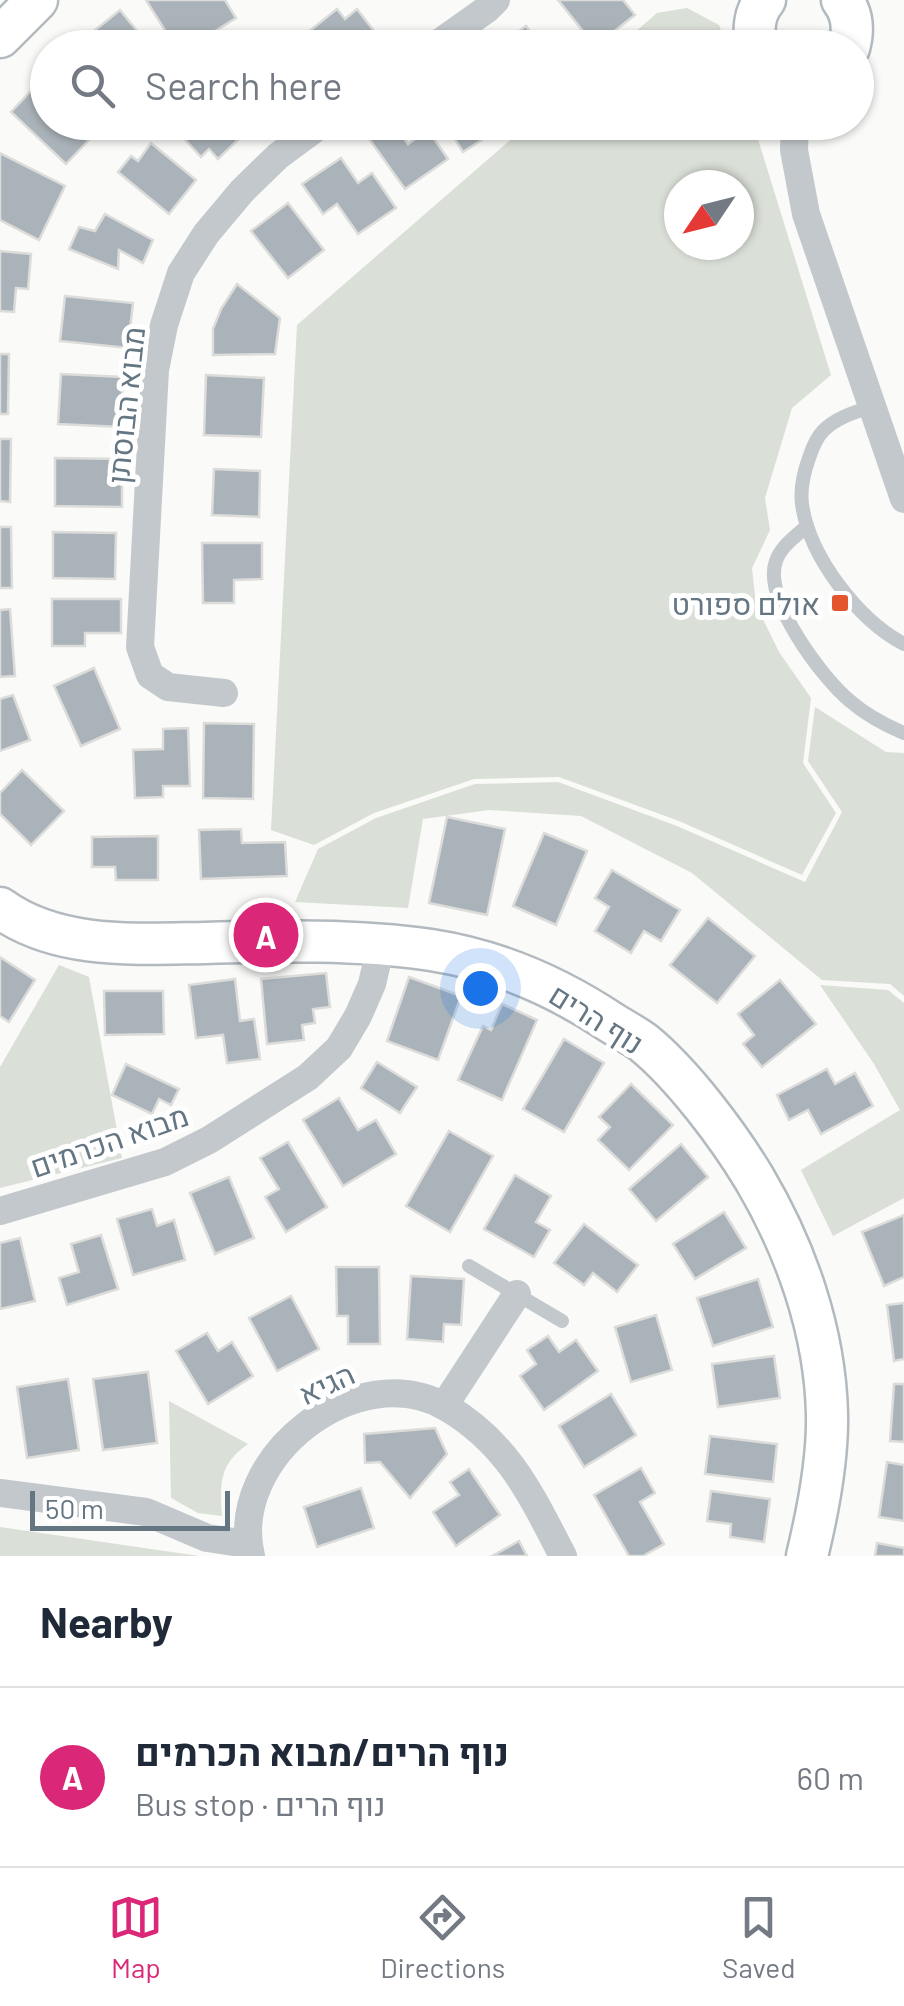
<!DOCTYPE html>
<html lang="en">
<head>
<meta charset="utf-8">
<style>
  :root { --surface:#fff; --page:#f2f2f3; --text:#1f2937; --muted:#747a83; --line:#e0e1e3; --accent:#db2777 }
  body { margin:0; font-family:Barlow,Heebo,sans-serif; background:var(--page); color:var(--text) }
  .compass { position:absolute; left:664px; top:170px; width:90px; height:90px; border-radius:50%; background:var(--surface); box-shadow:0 2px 8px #0004; rotate:235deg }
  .scale { position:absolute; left:30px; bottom:25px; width:200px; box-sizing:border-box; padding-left:10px; border:5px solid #657683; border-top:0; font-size:28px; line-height:35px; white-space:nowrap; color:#657683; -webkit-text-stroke:8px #fff; paint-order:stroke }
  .you { position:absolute; left:480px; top:988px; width:35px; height:35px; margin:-25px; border:8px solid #fff; border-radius:50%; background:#1a73e8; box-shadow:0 0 0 15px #1a73e833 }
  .badge { display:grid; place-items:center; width:65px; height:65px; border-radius:50%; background:var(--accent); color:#fff; font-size:32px; font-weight:700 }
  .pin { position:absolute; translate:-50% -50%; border:5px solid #fff; box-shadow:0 2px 10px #0006 }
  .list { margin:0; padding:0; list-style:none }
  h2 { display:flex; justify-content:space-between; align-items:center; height:130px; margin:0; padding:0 40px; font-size:42px }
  h2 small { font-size:32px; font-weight:400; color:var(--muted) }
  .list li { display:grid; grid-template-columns:65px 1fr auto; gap:30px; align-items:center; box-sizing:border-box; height:180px; padding:0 40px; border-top:2px solid var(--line) }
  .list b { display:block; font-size:38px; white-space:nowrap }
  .list p { margin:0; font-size:32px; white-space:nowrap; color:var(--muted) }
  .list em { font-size:32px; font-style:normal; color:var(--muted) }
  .icon { flex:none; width:55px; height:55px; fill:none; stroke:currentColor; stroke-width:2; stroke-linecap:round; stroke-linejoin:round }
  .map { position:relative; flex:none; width:904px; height:1556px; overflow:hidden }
  .search { position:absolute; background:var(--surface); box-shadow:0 2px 8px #0004; left:30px; right:30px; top:30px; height:110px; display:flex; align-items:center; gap:25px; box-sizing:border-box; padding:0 35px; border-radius:55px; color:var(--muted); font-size:38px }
  .sheet { height:310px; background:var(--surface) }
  nav { display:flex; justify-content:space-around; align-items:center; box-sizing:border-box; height:140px; border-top:2px solid var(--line); background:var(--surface); font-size:28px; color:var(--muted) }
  nav a { display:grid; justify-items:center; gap:5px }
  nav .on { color:var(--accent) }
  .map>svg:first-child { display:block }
  .green { fill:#dadfd7; fill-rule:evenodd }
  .building { fill:#aab3b9; stroke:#dcdcda; stroke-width:2.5 }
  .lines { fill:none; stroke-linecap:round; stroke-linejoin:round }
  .secondary-casing { stroke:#b3babf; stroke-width:45 }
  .lane { stroke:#c3c8cc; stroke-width:14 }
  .street { stroke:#c3c8cc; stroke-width:28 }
  .secondary { stroke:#fff; stroke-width:40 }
  .poi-dot { fill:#e4572e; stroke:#fff; stroke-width:4 }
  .labels { text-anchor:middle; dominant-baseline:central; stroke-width:10; stroke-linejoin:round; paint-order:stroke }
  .street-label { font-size:30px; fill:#657683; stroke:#fff }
  .poi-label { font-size:30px; fill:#657683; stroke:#fff; text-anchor:end }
</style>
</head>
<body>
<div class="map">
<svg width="904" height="1556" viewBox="0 0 904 1556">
  <rect width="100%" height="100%" fill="#fafaf8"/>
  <!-- green -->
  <g class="green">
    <path d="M687,8L719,25L727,47H618L657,13Z"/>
    <path d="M531,122L753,123L831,375L792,408L765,498L770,530L752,568L756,605L779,652L811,698L803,763L836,813L802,875L679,821L559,777L474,779L374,813L314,845L271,830L297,325ZM679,185H739V245H679Z"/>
    <path d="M815,707L886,752L904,753V996L890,984L822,980L692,873L581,816L489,810L423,819L408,908L295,902L318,849L376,818L475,784L558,782L677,826L805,882L842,812L808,761Z"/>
    <path d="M59,965L89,977L122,1158L0,1188V1067Z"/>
    <path d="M820,985L888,990L904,1003V1198L833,1236L801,1170L900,1110L874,1064Z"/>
    <path d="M169,1401L248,1444C219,1464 220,1483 222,1516L198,1513L171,1498Z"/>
    <path d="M0,1527L199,1556H0Z"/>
  </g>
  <!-- building -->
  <g class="building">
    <path d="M146,0H225L236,18L188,48H176Z"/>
    <path d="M558,0H623L635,15L595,46Z"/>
    <path d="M337,9L345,19L357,9L374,31L352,48H311L302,37Z"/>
    <path d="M120,10L151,48H73Z"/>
    <path d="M526,26L542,48H496Z"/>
    <path d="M48,73V122L105,123L66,164L11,112Z"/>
    <path d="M169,122H230L242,136L218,159L209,149L201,157Z"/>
    <path d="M444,122H488L494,132L463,152Z"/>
    <path d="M393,123L408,144L428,130L448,159L405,189L370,140Z"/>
    <path d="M151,143L196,180L169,214L118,172L131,156L138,161Z"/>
    <path d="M0,153L65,186L39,240L0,220Z"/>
    <path d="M341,158L358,183L372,173L396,208L358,234L337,204L323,214L302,184Z"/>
    <path d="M288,203L324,250L288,278L251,231Z"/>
    <path d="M105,214L153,240L143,263L119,250L118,269L69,249L79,227L95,231Z"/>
    <path d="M0,251L31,254L28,289L16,288L14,312L0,311Z"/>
    <path d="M237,284L280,318L275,354L213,355V329L221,309Z"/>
    <path d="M65,296L133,303L128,348L60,341Z"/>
    <path d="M0,354H9L8,414H0Z"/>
    <path d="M61,374L123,377L121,427L58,424Z"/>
    <path d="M206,375L264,378L261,437L204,435Z"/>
    <path d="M0,439H11L10,502L0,501Z"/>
    <path d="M55,458L122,459V507L55,506Z"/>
    <path d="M214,469L260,471L259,517L212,515Z"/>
    <path d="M0,527H11L12,588H0Z"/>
    <path d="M53,532L116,533L115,579L53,578Z"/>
    <path d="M202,543H262V579L234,580V603H203Z"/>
    <path d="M52,599H121V633H85V646H52Z"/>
    <path d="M10,609L15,676L0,677V610Z"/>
    <path d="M94,668L120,729L81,746L54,686Z"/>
    <path d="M13,695L30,740L0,751V699Z"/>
    <path d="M204,723L254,724L253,799L203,798Z"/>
    <path d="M188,728L190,786H163V797L135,798L133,750L163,749V729Z"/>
    <path d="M22,770L64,811L31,845L0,814V793Z"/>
    <path d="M447,817L505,829L487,915L429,903Z"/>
    <path d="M241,829L242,843L285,842L287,876L201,879L199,830Z"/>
    <path d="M544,833L587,851L556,925L513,906Z"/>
    <path d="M158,836V880H116L115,867H92V837Z"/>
    <path d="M612,870L680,910L661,941L644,931L631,953L595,931L609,907L595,898Z"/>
    <path d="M708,918L755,956L717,1003L670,965Z"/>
    <path d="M0,957L35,980L9,1022L0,1016Z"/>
    <path d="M326,973L330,1007L313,1009L315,1023L302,1025L304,1040L267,1044L261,979Z"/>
    <path d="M409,977L461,996L438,1060L387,1041Z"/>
    <path d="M235,979L240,1021L254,1019L260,1059L227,1063L223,1035L196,1038L189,985Z"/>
    <path d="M780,980L816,1024L762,1067L743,1044L754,1035L738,1014Z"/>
    <path d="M104,991H163L164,1034L105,1035Z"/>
    <path d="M502,1004L537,1020L502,1100L458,1080L483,1026L491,1030Z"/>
    <path d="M564,1039L604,1063L564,1132L523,1109Z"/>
    <path d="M377,1062L417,1087L400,1113L361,1088Z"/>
    <path d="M126,1064L179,1089L171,1105L159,1099L152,1114L112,1095Z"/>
    <path d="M827,1069L835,1084L855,1073L873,1106L821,1134L808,1110L789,1120L777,1095Z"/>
    <path d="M631,1084L673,1125L629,1170L598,1140L610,1127L599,1117Z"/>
    <path d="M339,1098L358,1130L376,1120L396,1154L343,1186L303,1120Z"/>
    <path d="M449,1131L493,1156L450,1232L406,1206Z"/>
    <path d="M288,1142L327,1207L286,1232L265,1197L279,1189L260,1158Z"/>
    <path d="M681,1144L708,1177L656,1221L629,1189Z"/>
    <path d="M515,1175L551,1196L536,1222L550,1230L534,1257L484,1229Z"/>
    <path d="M229,1177L254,1238L215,1254L190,1193Z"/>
    <path d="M152,1209L157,1226L174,1220L185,1260L133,1275L117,1219Z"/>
    <path d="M724,1212L746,1248L695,1279L673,1244Z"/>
    <path d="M904,1215V1277L884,1286L862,1232Z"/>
    <path d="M584,1224L638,1265L617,1292L593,1273L584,1285L554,1263Z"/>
    <path d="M101,1235L118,1289L67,1305L59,1278L79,1272L71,1244Z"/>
    <path d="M20,1238L35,1301L0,1309V1243Z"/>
    <path d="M336,1267H379L380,1344H348V1316H337Z"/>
    <path d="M411,1276L464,1279L461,1325L444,1324L443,1342L407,1339Z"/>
    <path d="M758,1279L773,1327L713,1346L697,1298Z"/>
    <path d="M291,1296L319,1349L277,1371L249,1318Z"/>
    <path d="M904,1303V1359L894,1361L887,1305Z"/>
    <path d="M656,1315L672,1370L631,1382L615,1327Z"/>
    <path d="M207,1333L218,1351L232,1342L253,1376L208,1404L176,1351Z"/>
    <path d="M548,1336L559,1352L576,1340L598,1371L544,1410L520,1376L536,1364L527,1350Z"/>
    <path d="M774,1356L780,1398L718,1407L712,1364Z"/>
    <path d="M148,1372L157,1443L103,1450L93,1379Z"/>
    <path d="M68,1379L79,1450L27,1458L17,1387Z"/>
    <path d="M894,1384H904V1442L890,1441Z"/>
    <path d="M611,1394L636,1435L584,1467L559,1426Z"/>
    <path d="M435,1428L447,1454L410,1498L380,1462L365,1463L364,1434Z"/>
    <path d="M710,1436L777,1444L773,1482L705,1474Z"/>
    <path d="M887,1462L904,1465V1521L879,1517Z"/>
    <path d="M641,1468L655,1493L640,1502L664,1544L643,1556H629L594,1495Z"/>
    <path d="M469,1469L500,1515L456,1546L433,1512L459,1495L450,1482Z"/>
    <path d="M361,1488L374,1528L317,1547L304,1507Z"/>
    <path d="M711,1491L770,1499L764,1542L730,1537L731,1524L707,1521Z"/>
    <path d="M519,1541L527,1556H492Z"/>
    <path d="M877,1543L904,1548V1556H875Z"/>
  </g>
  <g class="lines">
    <defs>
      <g id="secondary">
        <path d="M842,0C853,14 854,30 849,48"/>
        <path d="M0,37L37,0"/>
        <path d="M758,48C752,32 754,13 765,0"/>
        <path d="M0,908C58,950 137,944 205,943C280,941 356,939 431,950C496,960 558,987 612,1023C623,1030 635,1036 644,1043C683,1075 728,1135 754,1178C796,1249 825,1331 827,1414C828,1461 818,1511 807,1556"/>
      </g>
    </defs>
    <!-- secondary casing -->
    <use href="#secondary" class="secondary-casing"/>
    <!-- lane -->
    <g class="lane">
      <path d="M871,407C855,412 835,418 823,431C816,438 812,449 809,458C804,472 800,489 802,504C809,556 858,620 904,644"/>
      <path d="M807,526C796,536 781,546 776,561C762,598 822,678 850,701C866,715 885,725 904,733"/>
      <path d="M469,1266L562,1321"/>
    </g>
    <!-- street -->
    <g class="street">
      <path d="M432,48L487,9L496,0"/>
      <path d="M795,122L794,150L806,214L904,499"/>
      <path d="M224,693L168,687L150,675L140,647L155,370L164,325L181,273L206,234L242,191L278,156L324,122"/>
      <path d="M0,1211L165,1162L209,1140L308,1077L339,1048L358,1016L372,984L381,945"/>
      <path d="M444,1406L517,1294"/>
      <path d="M0,1493L146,1512L207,1538L248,1544"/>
      <path d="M251,1556C227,1457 357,1356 446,1407C509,1444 531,1495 563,1556"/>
    </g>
    <!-- secondary -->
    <use href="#secondary" class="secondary"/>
  </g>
  <!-- markers -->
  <rect class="poi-dot" x="830" y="593" width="20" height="20" rx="5"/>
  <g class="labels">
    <!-- street labels -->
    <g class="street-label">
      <text transform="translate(125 405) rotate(-84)">מבוא הבוסתן</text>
      <text transform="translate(597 1018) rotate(32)">נוף הרים</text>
      <text transform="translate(109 1140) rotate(-19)">מבוא הכרמים</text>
      <text transform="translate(326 1383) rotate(-25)">הגיא</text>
    </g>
    <!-- poi labels -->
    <g class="poi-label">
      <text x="820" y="603">אולם ספורט</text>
    </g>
  </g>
</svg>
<svg class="compass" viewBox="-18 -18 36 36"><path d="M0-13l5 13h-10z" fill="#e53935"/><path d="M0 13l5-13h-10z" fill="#747a83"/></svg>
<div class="scale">50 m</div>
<div class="you"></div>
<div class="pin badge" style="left:266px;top:935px">A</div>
<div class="search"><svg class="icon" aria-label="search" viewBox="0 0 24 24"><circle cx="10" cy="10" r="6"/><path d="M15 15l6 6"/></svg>Search here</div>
</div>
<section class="sheet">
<h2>Nearby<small></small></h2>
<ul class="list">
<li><span class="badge">A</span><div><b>נוף הרים/מבוא הכרמים</b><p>Bus stop · נוף הרים</p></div><em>60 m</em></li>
</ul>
</section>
<nav>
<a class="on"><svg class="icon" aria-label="map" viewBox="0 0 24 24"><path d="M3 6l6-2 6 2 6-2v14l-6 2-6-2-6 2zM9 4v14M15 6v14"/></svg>Map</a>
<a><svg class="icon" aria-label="directions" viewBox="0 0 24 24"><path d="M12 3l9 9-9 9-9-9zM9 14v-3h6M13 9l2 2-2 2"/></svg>Directions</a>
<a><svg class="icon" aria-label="saved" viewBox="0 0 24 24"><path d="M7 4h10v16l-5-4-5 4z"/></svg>Saved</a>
</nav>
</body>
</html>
